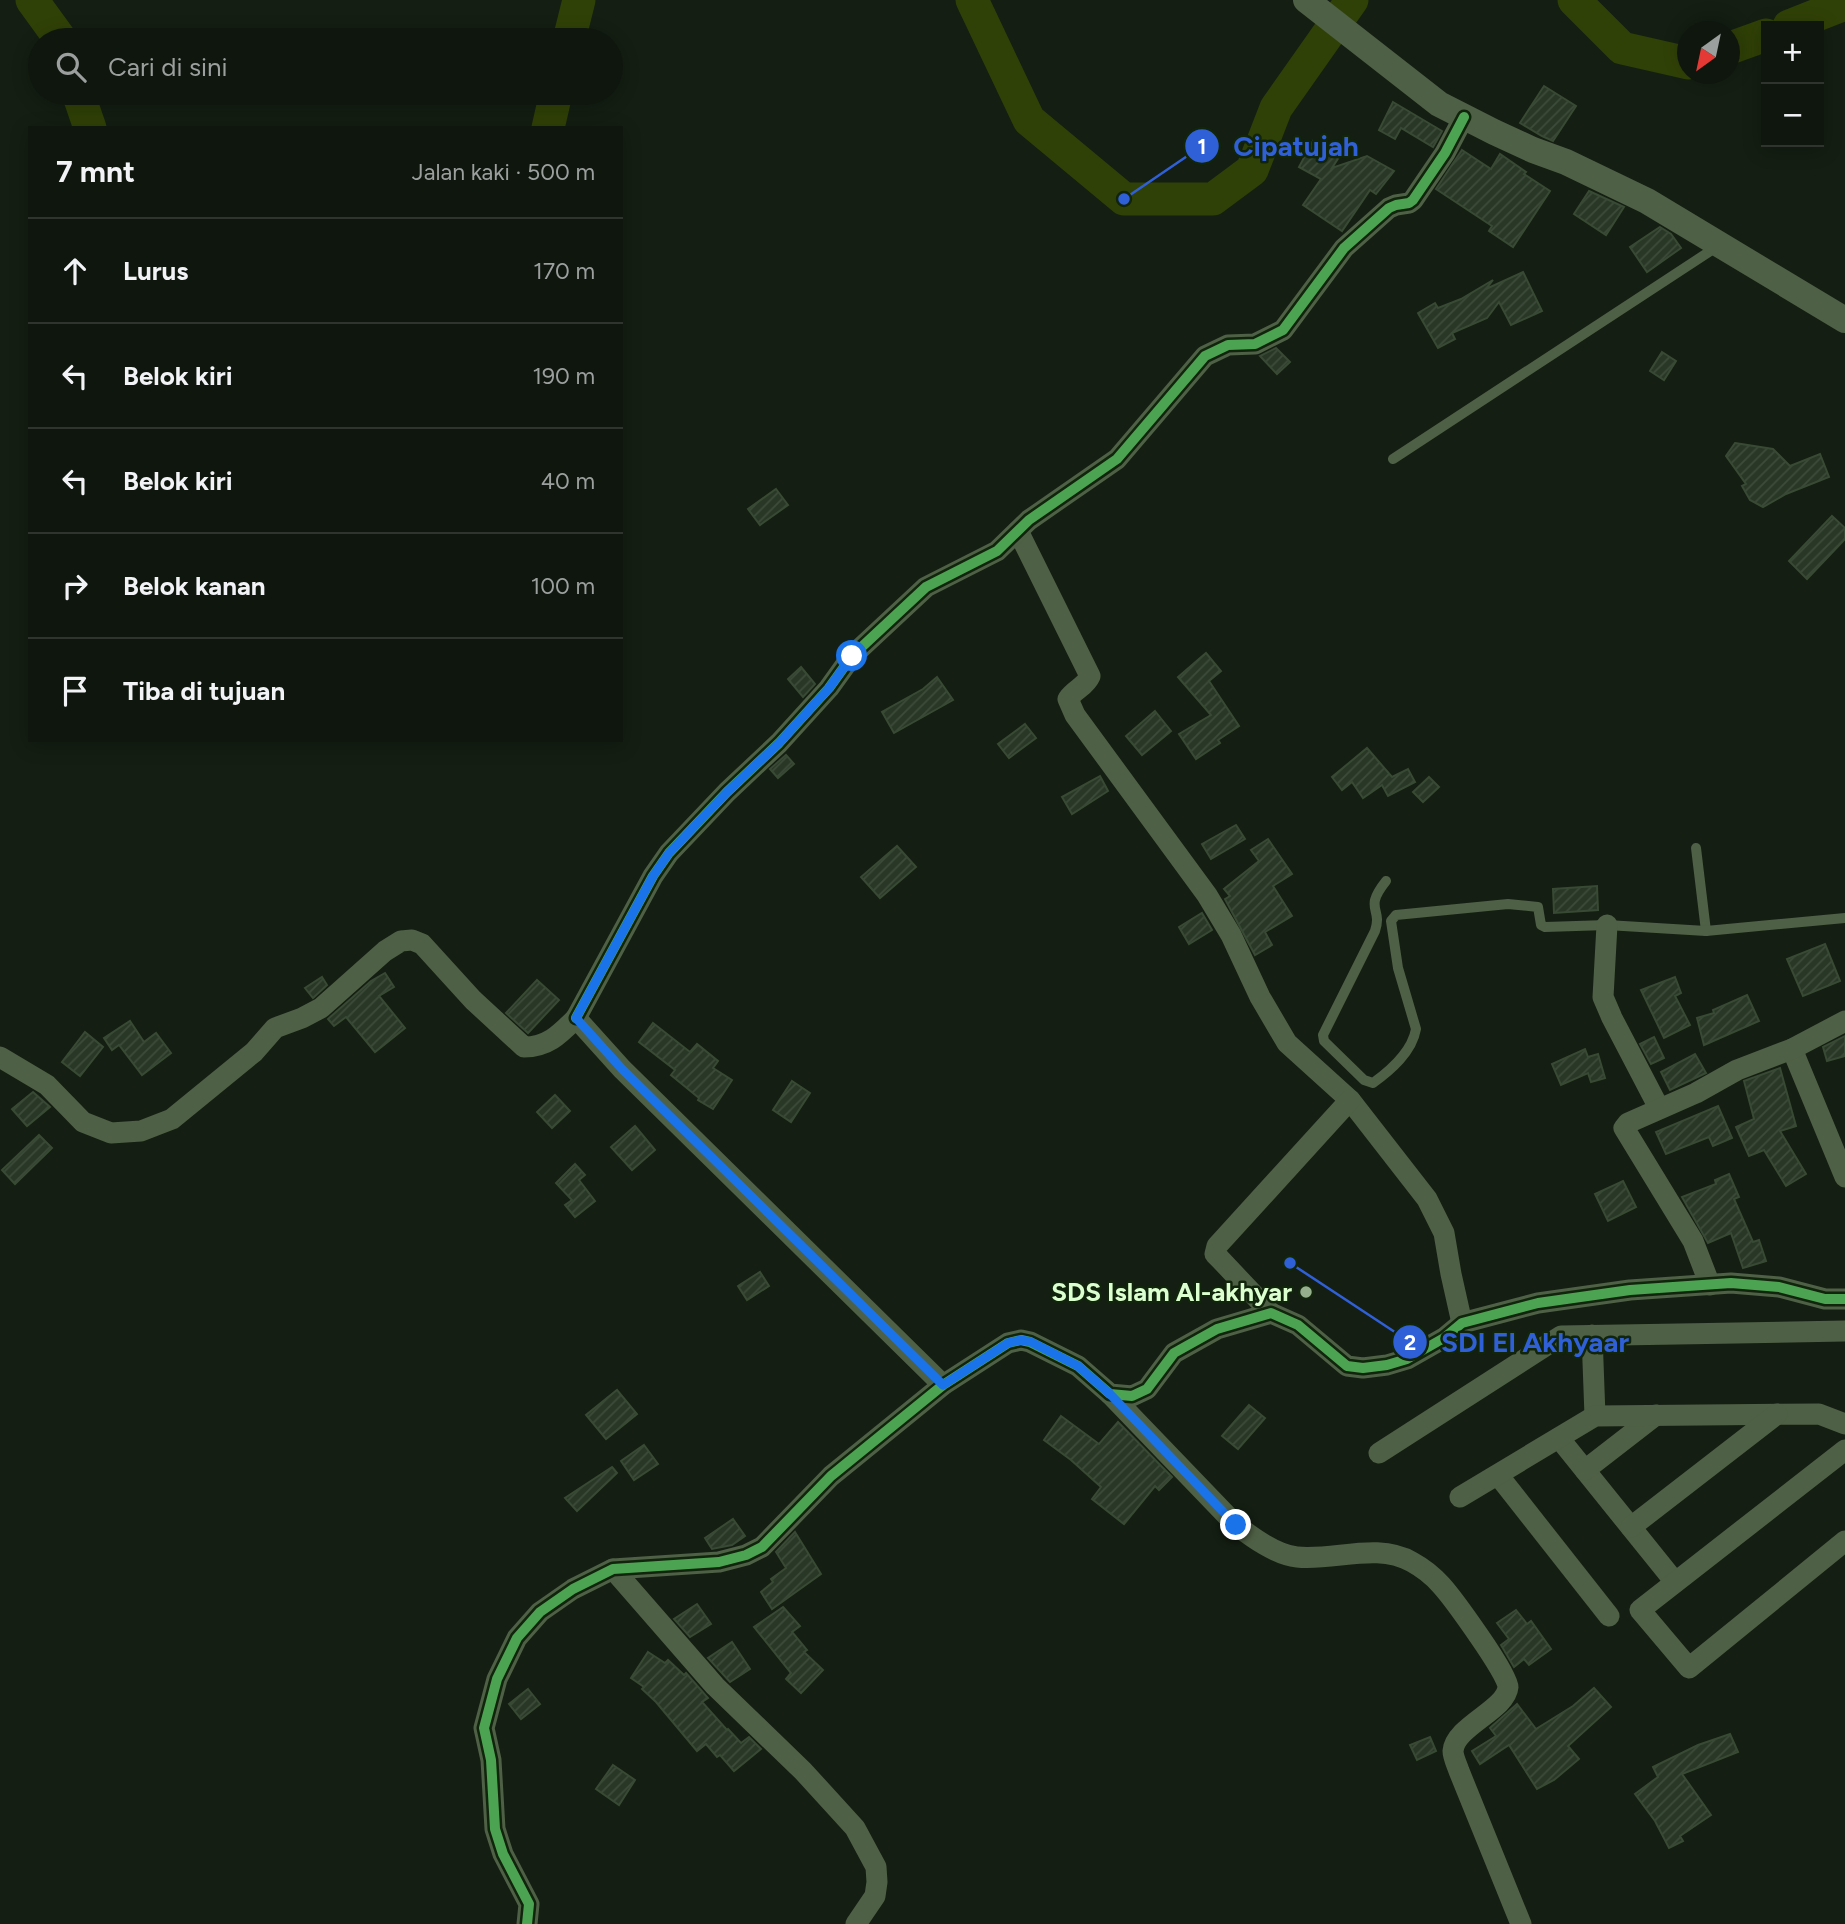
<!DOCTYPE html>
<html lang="id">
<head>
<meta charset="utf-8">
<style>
  :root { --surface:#0f160e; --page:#1d231c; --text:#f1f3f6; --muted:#9b9f9e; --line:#2f352e }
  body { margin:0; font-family:Figtree,sans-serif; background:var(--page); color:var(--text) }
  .controls { position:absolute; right:21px; top:21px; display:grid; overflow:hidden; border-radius:0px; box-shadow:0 4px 18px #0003 }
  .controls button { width:63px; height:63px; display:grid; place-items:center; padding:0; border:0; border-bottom:2px solid var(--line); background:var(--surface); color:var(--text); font:35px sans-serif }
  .compass { position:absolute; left:1677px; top:21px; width:63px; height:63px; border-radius:50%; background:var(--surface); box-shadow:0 4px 18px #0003; rotate:213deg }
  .stop { position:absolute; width:21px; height:21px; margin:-16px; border:5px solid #1a73e8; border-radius:50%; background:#fff }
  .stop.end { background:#1a73e8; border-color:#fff; box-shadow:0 2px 7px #0008 }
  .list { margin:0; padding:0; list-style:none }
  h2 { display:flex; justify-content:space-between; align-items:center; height:91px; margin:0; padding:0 28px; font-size:30px }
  h2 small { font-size:23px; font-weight:400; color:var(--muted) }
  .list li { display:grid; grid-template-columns:46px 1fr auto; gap:21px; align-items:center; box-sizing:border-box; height:105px; padding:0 28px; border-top:2px solid var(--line) }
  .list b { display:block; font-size:26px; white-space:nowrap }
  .list em { font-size:23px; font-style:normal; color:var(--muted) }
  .icon { flex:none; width:38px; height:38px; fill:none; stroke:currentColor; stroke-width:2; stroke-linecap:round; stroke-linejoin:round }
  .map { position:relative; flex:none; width:1845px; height:1924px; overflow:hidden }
  .search { position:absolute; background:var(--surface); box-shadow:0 4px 18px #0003; left:28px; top:28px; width:595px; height:77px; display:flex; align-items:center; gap:18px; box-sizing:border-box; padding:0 24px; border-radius:38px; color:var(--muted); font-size:26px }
  .panel { position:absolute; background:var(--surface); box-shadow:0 4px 18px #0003; left:28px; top:126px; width:595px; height:616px; border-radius:0px }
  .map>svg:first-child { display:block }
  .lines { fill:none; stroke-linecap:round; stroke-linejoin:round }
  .river { stroke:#304107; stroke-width:33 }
  .building { fill:url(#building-hatch); stroke:#384a33; stroke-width:2 }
  .service { stroke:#4e6045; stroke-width:10 }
  .minor { stroke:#4e6045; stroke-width:21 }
  .tertiary { stroke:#4e6045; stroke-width:26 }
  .cycleway-casing { stroke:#11240c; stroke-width:15 }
  .cycleway { stroke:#4ca352; stroke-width:10 }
  .route { stroke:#1a73e8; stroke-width:9 }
  .poi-dot { fill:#96b08d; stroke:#11240c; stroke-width:2.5 }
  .labels { text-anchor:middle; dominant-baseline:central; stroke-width:5; stroke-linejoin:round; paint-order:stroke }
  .poi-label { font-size:26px; font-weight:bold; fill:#dcffcf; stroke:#11240c; text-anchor:end }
  .leader { fill:none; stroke:#3060d7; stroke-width:2.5 }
  .callout-dot { fill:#3060d7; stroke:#11240c; stroke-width:2.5 }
  .mark-label { font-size:21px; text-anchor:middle; font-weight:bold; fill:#fff }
  .callout-label { font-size:28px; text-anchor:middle; font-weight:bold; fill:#3060d7; stroke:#11240c; stroke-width:5; stroke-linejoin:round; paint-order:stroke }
</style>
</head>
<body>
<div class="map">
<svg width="1845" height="1924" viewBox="0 0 1845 1924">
  <defs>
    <pattern id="building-hatch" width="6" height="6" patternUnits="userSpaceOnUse" patternTransform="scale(1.75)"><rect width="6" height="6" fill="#293727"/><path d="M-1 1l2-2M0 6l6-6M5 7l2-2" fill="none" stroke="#3d4b3b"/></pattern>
  </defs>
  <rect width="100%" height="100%" fill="#141e12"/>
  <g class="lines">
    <!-- river -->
    <g class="river">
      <path d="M32,0L61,40"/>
      <path d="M972,0L1029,120L1124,199H1213L1252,170L1276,108L1352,0"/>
      <path d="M1574,0L1622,48L1688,63"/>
      <path d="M1789,26L1845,4"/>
      <path d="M569,40L579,0"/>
      <path d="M1730,48L1766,35"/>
      <path d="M78,93L90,128"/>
      <path d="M548,128L556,93"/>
    </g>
  </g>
  <!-- building -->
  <g class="building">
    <path d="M1544,86L1576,106L1553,141L1542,136L1520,123Z"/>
    <path d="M1393,102L1442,131L1433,147L1401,128L1395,139L1379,130Z"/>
    <path d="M1313,141L1339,157L1332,168L1367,156L1394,171L1376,194L1370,190L1342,231L1303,205L1321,179L1299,167Z"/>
    <path d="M1462,150L1491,169L1500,154L1526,172L1524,174L1550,191L1513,247L1489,231L1492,226L1436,189Z"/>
    <path d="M1589,191L1624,207L1606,235L1574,214Z"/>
    <path d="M1660,227L1671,234L1681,248L1647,272L1630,247Z"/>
    <path d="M1523,272L1542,311L1511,325L1499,302L1487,318L1452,333L1455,339L1438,348L1418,313L1435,303L1438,308L1461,299L1493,280L1486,289Z"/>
    <path d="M1276,348L1290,362L1277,374L1260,356Z"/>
    <path d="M1662,352L1676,361L1664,380L1650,371Z"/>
    <path d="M1735,443L1773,449L1790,466L1820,454L1829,477L1786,494L1763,507L1750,500L1742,486L1746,484L1726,456Z"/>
    <path d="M776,489L788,505L760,525L748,509Z"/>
    <path d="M1832,516L1845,528V539L1807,579L1789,561Z"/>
    <path d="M1206,653L1221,671L1209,681L1239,726L1218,740L1220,743L1196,759L1179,734L1211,715L1178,677Z"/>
    <path d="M801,667L815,684L803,697L788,679Z"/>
    <path d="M937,677L953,700L894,733L882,712L923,689Z"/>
    <path d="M1155,711L1171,731L1142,755L1126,736Z"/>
    <path d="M1025,724L1036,738L1009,758L998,744Z"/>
    <path d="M1367,748L1392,777L1408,769L1415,782L1388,796L1382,785L1363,798L1352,782L1342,790L1332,777Z"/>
    <path d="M786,755L794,764L778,778L770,769Z"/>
    <path d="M1100,776L1108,791L1072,814L1062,797Z"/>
    <path d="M1429,777L1439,787L1423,802L1413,792Z"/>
    <path d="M1236,825L1245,839L1211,859L1202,844Z"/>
    <path d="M1268,839L1292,874L1273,886L1292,916L1265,932L1272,945L1255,955L1225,899L1230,896L1224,889L1259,861L1251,850Z"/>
    <path d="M897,846L916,867L880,898L861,877Z"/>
    <path d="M1597,886L1598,910L1554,913L1553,889Z"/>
    <path d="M1202,913L1212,930L1189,944L1179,927Z"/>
    <path d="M1825,944L1840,981L1803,996L1787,959Z"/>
    <path d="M385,973L394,987L379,996L405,1028L375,1052L346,1017L334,1026L328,1019L371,981Z"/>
    <path d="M322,977L327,985L313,998L305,988Z"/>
    <path d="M1675,977L1681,993L1675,996L1690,1025L1664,1038L1641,990Z"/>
    <path d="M537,980L559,1000L528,1033L506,1013Z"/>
    <path d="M1747,995L1759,1021L1704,1045L1697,1018L1714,1013L1713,1010Z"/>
    <path d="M130,1021L144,1042L156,1033L171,1053L142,1075L119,1045L112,1050L104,1038Z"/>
    <path d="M653,1023L690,1052L697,1044L718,1061L713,1068L732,1080L713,1109L698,1100L699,1098L671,1075L675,1070L639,1042Z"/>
    <path d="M85,1032L103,1047L80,1076L62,1062Z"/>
    <path d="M1845,1036V1056L1827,1061L1823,1047Z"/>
    <path d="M1654,1037L1664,1058L1651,1064L1640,1044Z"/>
    <path d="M1585,1049L1588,1057L1598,1054L1605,1078L1591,1082L1588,1073L1561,1085L1552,1064Z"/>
    <path d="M1695,1054L1706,1073L1670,1090L1661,1072Z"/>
    <path d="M1780,1068L1796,1126L1780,1131L1806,1174L1786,1186L1764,1150L1749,1156L1736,1127L1754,1119L1744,1081Z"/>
    <path d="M792,1081L810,1093L791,1122L773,1110Z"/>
    <path d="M33,1092L50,1107L27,1126L12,1109Z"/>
    <path d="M555,1095L570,1111L552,1128L537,1112Z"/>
    <path d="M1718,1106L1732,1138L1713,1146L1709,1137L1666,1154L1656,1132Z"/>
    <path d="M635,1126L655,1150L632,1170L611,1147Z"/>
    <path d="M39,1135L52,1148L15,1184L2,1170Z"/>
    <path d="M575,1164L585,1175L579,1180L595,1201L575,1217L565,1205L572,1200L556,1183Z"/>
    <path d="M1729,1174L1739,1197L1734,1199L1753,1242L1759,1240L1766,1261L1743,1268L1731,1233L1708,1243L1682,1197L1716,1184L1715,1180Z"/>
    <path d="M1623,1181L1636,1207L1608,1221L1595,1194Z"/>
    <path d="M760,1272L769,1286L747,1300L738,1286Z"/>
    <path d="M617,1390L637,1414L606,1439L586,1415Z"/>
    <path d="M1249,1405L1265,1418L1238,1449L1222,1436Z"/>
    <path d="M1061,1416L1099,1444L1118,1422L1172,1477L1159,1490L1155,1486L1124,1524L1092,1499L1101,1487L1071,1460L1044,1440Z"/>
    <path d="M644,1445L658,1464L634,1480L621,1461Z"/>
    <path d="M612,1467L617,1473L577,1511L565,1498Z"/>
    <path d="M733,1519L745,1536L732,1545L712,1549L705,1538Z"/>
    <path d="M795,1532L821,1574L772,1609L761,1592L773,1582L771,1579L786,1568L776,1552Z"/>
    <path d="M697,1604L711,1624L690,1637L674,1619Z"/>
    <path d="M783,1607L800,1626L792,1632L807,1650L804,1652L823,1670L801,1693L786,1679L791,1673L754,1627Z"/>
    <path d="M1516,1610L1527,1624L1531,1621L1551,1649L1529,1665L1524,1659L1514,1667L1501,1645L1509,1639L1497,1623Z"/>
    <path d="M732,1642L750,1669L730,1682L708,1658Z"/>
    <path d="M648,1652L665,1663L668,1660L684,1675L686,1673L708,1698L702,1702L727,1730L728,1729L741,1743L749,1737L761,1749L734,1771L720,1755L717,1757L706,1744L697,1751L656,1702L642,1689L644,1687L631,1678Z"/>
    <path d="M1594,1688L1611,1707L1568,1746L1579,1759L1554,1780L1537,1789L1509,1745L1480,1764L1472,1751L1496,1736L1490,1728L1517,1704L1536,1729L1573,1706Z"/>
    <path d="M528,1689L540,1704L521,1719L509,1704Z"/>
    <path d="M1730,1734L1738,1752L1682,1774L1711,1815L1680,1836L1683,1841L1669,1848L1655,1821L1635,1794L1658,1777L1653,1767L1698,1745Z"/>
    <path d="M1430,1737L1436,1751L1417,1760L1410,1745Z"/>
    <path d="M613,1765L635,1780L619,1805L596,1789Z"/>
  </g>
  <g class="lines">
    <!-- service -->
    <g class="service">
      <path d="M1393,459L1718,246"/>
      <path d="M1696,848L1706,931"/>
      <path d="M1386,881C1363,910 1383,907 1375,931L1323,1035L1324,1041L1364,1080L1373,1083C1391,1070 1412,1052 1416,1029L1398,968L1391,921L1396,915L1508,904L1538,907L1541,925L1545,927L1607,925L1706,931L1845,918"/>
    </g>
    <!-- minor -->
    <g class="minor">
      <path d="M1018,531L1090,676C1086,686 1074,690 1068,699L1075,715L1207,895L1231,935L1260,997L1287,1043L1350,1100L1427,1199L1444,1233L1451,1274L1462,1323"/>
      <path d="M1607,925L1603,997L1612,1018L1659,1108"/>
      <path d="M576,1018L653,876L669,853L727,792L779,743L829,688L852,656L926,587L997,551L1029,520L1117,459L1205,356L1228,345L1255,344L1283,330L1344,248L1389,208L1396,205L1409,203L1413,200L1445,153L1464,117"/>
      <path d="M1792,1049L1845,1177"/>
      <path d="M0,1057L47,1085L83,1122L111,1133L141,1131L172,1119L254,1052L275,1028L302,1018L321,1008L385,951L401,941L412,940L422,944L473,1000L524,1047C548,1047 560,1034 576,1018L622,1069L943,1385"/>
      <path d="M1710,1285L1693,1241L1624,1128L1628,1123L1696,1093L1737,1070L1792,1049L1845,1021"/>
      <path d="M1271,1313L1220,1259L1215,1254L1217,1246L1350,1100"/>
      <path d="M1592,1335L1595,1416"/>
      <path d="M1110,1394L1236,1525C1252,1537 1276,1555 1297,1557C1335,1561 1377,1542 1412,1562C1423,1568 1433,1576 1441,1585C1452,1597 1509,1675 1508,1687C1506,1710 1455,1726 1453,1751C1453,1757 1457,1765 1459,1771L1521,1924"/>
      <path d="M1559,1438L1675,1582"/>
      <path d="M1845,1450L1640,1610L1689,1668L1845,1541"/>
      <path d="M1379,1453L1561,1336L1845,1331"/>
      <path d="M1585,1470L1656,1415"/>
      <path d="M1498,1475L1609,1616"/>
      <path d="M1460,1497L1595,1416L1819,1414L1845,1424"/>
      <path d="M1631,1527L1777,1414"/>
      <path d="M613,1569L715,1686L803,1771L855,1828L876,1867L877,1882L875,1896L856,1924"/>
      <path d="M527,1924L529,1904L503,1854L495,1829L491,1760L484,1728L497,1679L517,1638L540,1612L573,1589L613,1569L719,1562L746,1555L762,1547L831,1476L943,1385L1008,1343L1021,1340L1030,1342L1078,1366L1110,1394L1132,1396L1147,1389L1174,1353L1217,1329L1271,1313L1298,1325L1347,1366L1363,1368L1387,1365L1407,1359L1444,1338L1462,1323L1538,1303L1630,1290L1731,1283L1779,1287L1825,1299H1845"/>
    </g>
    <!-- tertiary -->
    <path class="tertiary" d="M1306,0L1439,104L1494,132L1533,150L1566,162L1647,201L1845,320"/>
    <defs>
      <g id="cycleway">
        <path d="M576,1018L653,876L669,853L727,792L779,743L829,688L852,656L926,587L997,551L1029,520L1117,459L1205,356L1228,345L1255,344L1283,330L1344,248L1389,208L1396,205L1409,203L1413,200L1445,153L1464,117"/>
        <path d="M527,1924L529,1904L503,1854L495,1829L491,1760L484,1728L497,1679L517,1638L540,1612L573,1589L613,1569L719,1562L746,1555L762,1547L831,1476L943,1385L1008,1343L1021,1340L1030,1342L1078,1366L1110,1394L1132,1396L1147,1389L1174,1353L1217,1329L1271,1313L1298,1325L1347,1366L1363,1368L1387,1365L1407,1359L1444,1338L1462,1323L1538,1303L1630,1290L1731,1283L1779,1287L1825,1299H1845"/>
      </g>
    </defs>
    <!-- cycleway casing -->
    <use href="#cycleway" class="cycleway-casing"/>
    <!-- cycleway -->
    <use href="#cycleway" class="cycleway"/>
  </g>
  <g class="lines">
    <!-- route -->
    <path class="route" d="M852,656L829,688L779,743L727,792L669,853L653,876L576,1018L622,1069L943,1385L1008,1343L1021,1340L1031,1342L1078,1366L1110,1394L1236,1525"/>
  </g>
  <!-- markers -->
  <circle class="poi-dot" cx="1306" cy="1292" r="7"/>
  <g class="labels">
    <!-- poi labels -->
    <g class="poi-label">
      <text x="1292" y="1292">SDS Islam Al-akhyar</text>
    </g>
  </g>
  <!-- callouts -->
  <path class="leader" d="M1124 199L1202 146M1290 1263L1410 1342"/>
  <g class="callout-dot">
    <circle cx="1124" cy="199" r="7"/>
    <circle cx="1290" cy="1263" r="7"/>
    <circle cx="1202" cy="146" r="18"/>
    <circle cx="1410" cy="1342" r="18"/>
  </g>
  <g class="mark-label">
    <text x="1202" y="154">1</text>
    <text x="1410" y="1350">2</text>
  </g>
  <g class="callout-label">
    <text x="1296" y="156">Cipatujah</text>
    <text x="1535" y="1352">SDI El Akhyaar</text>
  </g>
</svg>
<div class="controls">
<button>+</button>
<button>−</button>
</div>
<svg class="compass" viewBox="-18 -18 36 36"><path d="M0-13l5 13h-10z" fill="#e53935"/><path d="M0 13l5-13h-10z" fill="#9b9f9e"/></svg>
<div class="stop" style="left:852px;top:656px"></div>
<div class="stop end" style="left:1236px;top:1525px"></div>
<div class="search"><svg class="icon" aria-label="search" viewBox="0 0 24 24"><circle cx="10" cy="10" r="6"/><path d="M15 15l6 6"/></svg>Cari di sini</div>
<section class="panel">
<h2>7 mnt<small>Jalan kaki · 500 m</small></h2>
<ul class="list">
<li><svg class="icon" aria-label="ahead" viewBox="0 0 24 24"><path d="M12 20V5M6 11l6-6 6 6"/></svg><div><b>Lurus</b></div><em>170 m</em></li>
<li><svg class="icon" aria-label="left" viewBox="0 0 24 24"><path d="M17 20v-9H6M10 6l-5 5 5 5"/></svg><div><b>Belok kiri</b></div><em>190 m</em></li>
<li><svg class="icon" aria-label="left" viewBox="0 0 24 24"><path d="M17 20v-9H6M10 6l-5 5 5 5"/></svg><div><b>Belok kiri</b></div><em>40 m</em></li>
<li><svg class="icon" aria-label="right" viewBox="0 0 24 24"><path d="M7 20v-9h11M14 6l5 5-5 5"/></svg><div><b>Belok kanan</b></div><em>100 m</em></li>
<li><svg class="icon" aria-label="arrive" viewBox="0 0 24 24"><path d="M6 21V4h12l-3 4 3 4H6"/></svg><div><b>Tiba di tujuan</b></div></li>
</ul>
</section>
</div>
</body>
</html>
